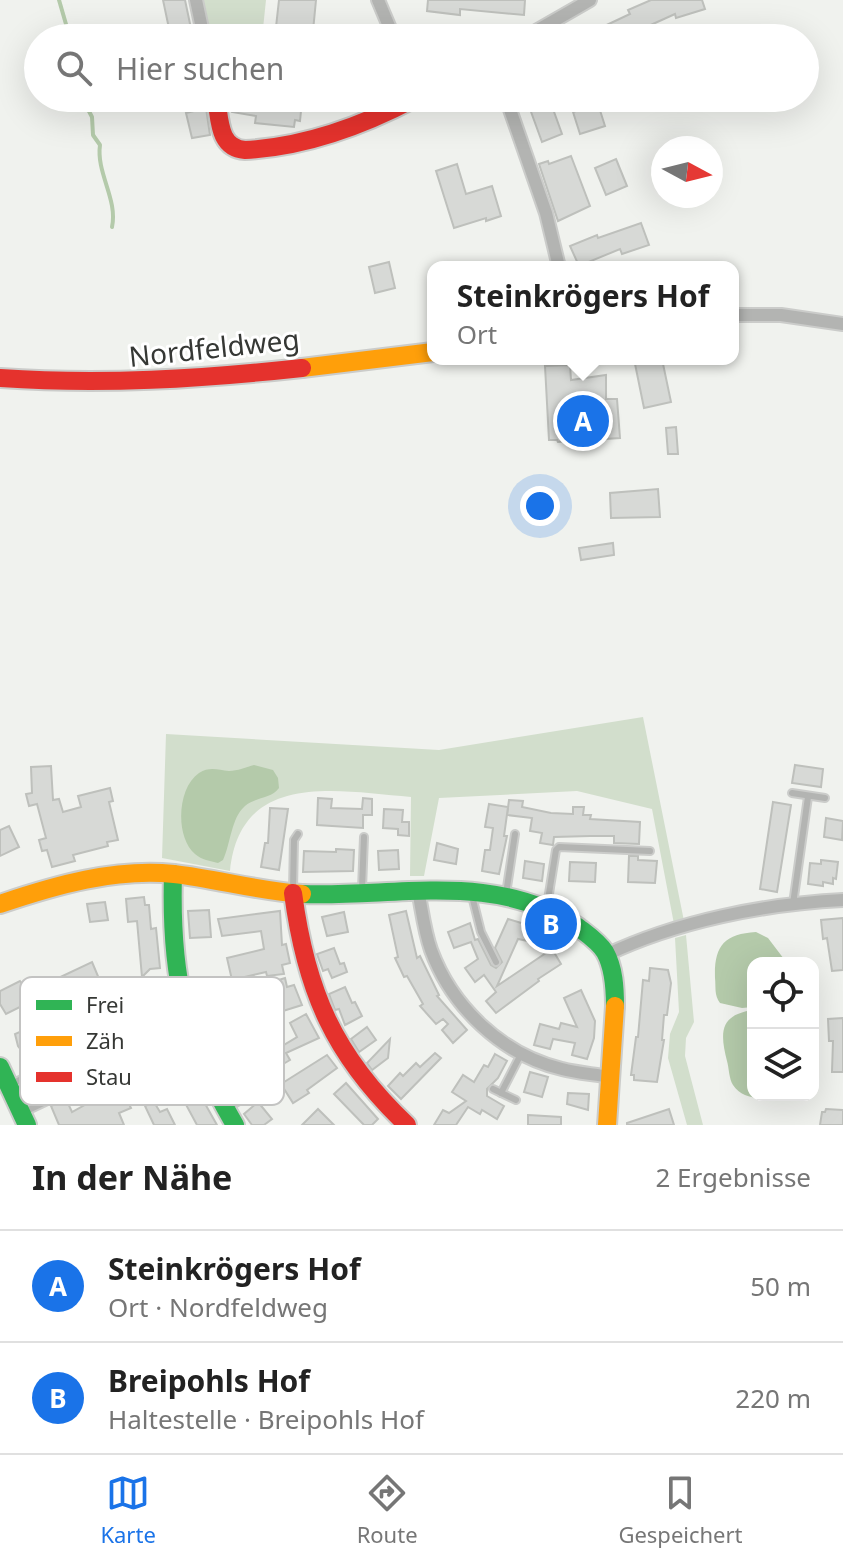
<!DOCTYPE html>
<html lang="de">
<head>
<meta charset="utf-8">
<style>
  :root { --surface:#fff; --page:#f2f2f2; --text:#222; --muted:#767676; --line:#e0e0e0; --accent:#1a73e8 }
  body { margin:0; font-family:"Noto Sans",sans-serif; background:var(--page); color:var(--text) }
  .controls { position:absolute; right:24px; bottom:24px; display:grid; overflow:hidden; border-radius:16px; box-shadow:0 8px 32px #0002 }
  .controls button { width:72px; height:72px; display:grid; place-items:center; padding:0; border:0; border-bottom:2px solid var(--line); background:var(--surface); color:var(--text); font:40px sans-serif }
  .compass { position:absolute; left:651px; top:136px; width:72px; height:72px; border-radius:50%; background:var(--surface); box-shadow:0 8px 32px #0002; rotate:97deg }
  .you { position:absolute; left:540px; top:506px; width:28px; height:28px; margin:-20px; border:6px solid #fff; border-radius:50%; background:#1a73e8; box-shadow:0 0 0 12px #1a73e833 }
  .badge { display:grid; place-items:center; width:52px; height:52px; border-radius:50%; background:var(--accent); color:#fff; font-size:26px; font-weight:700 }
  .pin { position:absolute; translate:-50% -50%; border:4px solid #fff; box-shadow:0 2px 8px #0006 }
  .popup { position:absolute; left:427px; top:261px; width:312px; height:104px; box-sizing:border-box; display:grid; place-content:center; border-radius:16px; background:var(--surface); filter:drop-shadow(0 2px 6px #0005); font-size:26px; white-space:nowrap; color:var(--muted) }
  .popup b { font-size:30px; color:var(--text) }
  .popup::after { content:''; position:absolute; left:50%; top:100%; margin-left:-16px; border:16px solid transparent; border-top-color:var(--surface) }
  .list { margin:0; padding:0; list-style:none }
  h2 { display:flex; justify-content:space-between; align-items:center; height:104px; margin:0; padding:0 32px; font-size:34px }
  h2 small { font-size:26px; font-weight:400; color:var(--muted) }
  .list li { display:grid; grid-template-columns:52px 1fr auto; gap:24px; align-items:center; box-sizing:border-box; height:112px; padding:0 32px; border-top:2px solid var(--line) }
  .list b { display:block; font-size:30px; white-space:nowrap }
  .list p { margin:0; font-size:26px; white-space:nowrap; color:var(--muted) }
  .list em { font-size:26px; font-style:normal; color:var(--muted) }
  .icon { flex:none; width:44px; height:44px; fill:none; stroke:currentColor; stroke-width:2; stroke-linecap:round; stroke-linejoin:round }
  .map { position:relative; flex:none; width:843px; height:1125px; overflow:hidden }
  .search { position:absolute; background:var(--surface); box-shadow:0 8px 32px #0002; left:24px; right:24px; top:24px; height:88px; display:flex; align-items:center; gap:20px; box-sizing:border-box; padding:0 28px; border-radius:44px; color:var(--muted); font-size:30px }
  .sheet { height:328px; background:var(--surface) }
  nav { display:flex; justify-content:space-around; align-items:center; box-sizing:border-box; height:112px; border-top:2px solid var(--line); background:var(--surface); font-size:22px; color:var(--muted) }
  nav a { display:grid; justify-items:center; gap:4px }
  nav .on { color:var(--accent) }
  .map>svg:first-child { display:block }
  .green { fill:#d2decc }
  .water { fill:#b4caaa }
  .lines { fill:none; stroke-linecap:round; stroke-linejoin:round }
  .stream { stroke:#b4caaa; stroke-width:4 }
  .building { fill:#d7d9d6; stroke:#bec0bc; stroke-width:2 }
  .lane-casing { stroke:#cbccca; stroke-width:10 }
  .street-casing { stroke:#cbccca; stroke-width:16 }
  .fast-casing { stroke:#cbccca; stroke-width:22 }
  .slow-casing { stroke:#cbccca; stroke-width:22 }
  .jam-casing { stroke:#cbccca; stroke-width:22 }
  .lane { stroke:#b3b4b2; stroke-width:6 }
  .street { stroke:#b3b4b2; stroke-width:12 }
  .fast { stroke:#30b455; stroke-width:18 }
  .slow { stroke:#ff9f0a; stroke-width:18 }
  .jam { stroke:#e5322d; stroke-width:18 }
  .labels { text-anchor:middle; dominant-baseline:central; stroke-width:6; stroke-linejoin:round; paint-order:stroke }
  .street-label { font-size:28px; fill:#363835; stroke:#fff }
  .key { fill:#fff; stroke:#c3c3c2; stroke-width:2 }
  .key-label { font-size:22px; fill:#363835 }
</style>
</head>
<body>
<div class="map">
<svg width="843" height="1125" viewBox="0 0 843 1125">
  <rect width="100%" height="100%" fill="#f0f2ee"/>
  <!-- green -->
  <g class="green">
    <path d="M202,0H266L262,38H210Z"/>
    <path d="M643,717L684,921L674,924L652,809L577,791L439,798L424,876H410L411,797C337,791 240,770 230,871L162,858L166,734L439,750Z"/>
    <path d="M686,935L694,1022L686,1038L685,1056L703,1125H687L668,1058L670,1034L679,1012L675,938Z"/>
  </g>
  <!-- water -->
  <g class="water">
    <path d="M254,765L273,770L278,778L279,788C271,799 255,797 245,806C231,818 231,843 223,860L218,863C210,861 202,860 195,854C175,837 177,788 199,773C210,766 218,770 229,771C237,771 247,767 254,765Z"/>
    <path d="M756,932L768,938L787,963H753V1007L742,1008L720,1003C714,995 716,987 715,978C714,946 724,934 756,932Z"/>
    <path d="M753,1010V1095H780C765,1099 743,1101 733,1085C729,1079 729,1068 727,1061C720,1033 719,1015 753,1010Z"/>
  </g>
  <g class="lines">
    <!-- stream -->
    <g class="stream">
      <path d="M59,0L70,38"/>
      <path d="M82,98L92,117L93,135L100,145C96,173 118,199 112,227"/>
    </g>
  </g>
  <!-- building -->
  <g class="building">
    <path d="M163,0H185L193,38H171Z"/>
    <path d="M279,0H316L313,31L276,27Z"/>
    <path d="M428,0H525L524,15L460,9V15L427,11Z"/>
    <path d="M651,0H702L705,9L676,18L675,14L622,38H579L630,14L628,10Z"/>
    <path d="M234,98L302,101L300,121L295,120L294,127L255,123L256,116L232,112Z"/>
    <path d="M526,98H549L562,134L542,142Z"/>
    <path d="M598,104L605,126L580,134L573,112Z"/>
    <path d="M206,108L210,135L192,138L186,113Z"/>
    <path d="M571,156L590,206L558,221L539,164L548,161L549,164Z"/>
    <path d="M616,159L627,186L606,195L595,168Z"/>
    <path d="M457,164L466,194L492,186L501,216L486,221V218L454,228L436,171Z"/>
    <path d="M641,223L649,245L622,254L620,249L579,266L570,246L597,235L598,238Z"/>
    <path d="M389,262L395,288L375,293L369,267Z"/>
    <path d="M634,359H662L671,402L644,408Z"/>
    <path d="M570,365L571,380L606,375V399H617L620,438L558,442L557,440H549L545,366Z"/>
    <path d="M676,427L678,454H668L666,428Z"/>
    <path d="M658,489L660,517L611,518L610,493Z"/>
    <path d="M613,543L614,555L581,560L579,548Z"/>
    <path d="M795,765L823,769L821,787L792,783Z"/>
    <path d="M51,766L53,800L59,799L63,812L81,807L78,796L110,788L113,801L109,802L118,840L107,842L108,846L73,855L75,861L52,867L47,850L42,851L39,840L46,838L37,804L29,806L26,794L32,793L31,767Z"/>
    <path d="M318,798L332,799L331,808L362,809L363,798L372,799V815H363V828L317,825Z"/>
    <path d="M509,800L523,801L522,807L551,813L573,814V807H584L583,815H591L590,819L640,822L639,844L614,843V836H590L554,837L553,845L540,843L542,833L530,831L532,818L507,815Z"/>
    <path d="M773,802L791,805L777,892L760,889Z"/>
    <path d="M489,804L508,807L504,836H507L499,874L482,871L485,850H490L493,828L485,827Z"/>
    <path d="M270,808L288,809L279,870L261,867L265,843H268Z"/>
    <path d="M384,809L403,810L402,822H409V836L398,835V829L383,828Z"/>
    <path d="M826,818L843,821L842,840L824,837Z"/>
    <path d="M9,826L19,847L0,856V830Z"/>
    <path d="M437,843L458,849L456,864L434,860Z"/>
    <path d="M336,849L354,850L353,871L303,872L304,851L336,852Z"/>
    <path d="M398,850L399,869L379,870L378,851Z"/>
    <path d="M629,856H638V860L657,861L655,883L628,882Z"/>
    <path d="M821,860L838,862L836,879L833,878V884L823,882V886L808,884L810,863L821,864Z"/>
    <path d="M525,861L544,864L542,881L523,878Z"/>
    <path d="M570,862L596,863L595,882L569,881Z"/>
    <path d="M144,897L145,905H149L151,929L156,928L160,968L150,969L142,977L137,921L128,922L126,899Z"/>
    <path d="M105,902L108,920L90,922L87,904Z"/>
    <path d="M209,910L211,937L190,938L188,911Z"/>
    <path d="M280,911L282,945L286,944L290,963L282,965L284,974L267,976L266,972L232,980L227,958L264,949L261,931L222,936L218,919Z"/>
    <path d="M406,911L417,958L420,956L439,995L437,996L467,1030L453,1043L442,1030L448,1024L443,1019L436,1024L420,1006L423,1004L407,976L404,977L395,958L398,957L389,915Z"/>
    <path d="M344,912L348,932L327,936L322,917Z"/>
    <path d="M843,918V970L832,971L827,938L823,939L821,920Z"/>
    <path d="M508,919L541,929L538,943L518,939L497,986L552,949L561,964L538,979L539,981L496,1013L486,1001L496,992L484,975L475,982L465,968L478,959L471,942L454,948L448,932L470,923L475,940L478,939L491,965L496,968L502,962L495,948Z"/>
    <path d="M334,948L340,964L344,963L347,972L332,978L328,969L323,971L317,954Z"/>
    <path d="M92,962L100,981L63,999L54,980Z"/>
    <path d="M650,968L668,970L671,983L667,1015H664L662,1040H664L657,1082L634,1080V1075H631L636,1037H638L643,980L649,981Z"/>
    <path d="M285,978L287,987L294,985L302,1005L283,1011L279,1001L247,1011L244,1001L271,992L269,983Z"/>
    <path d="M20,981L27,990L26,993L30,1002L6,1014L0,1004V991Z"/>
    <path d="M163,986L167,1008L181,1048L178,1049L191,1076L174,1085L166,1067V1063L169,1061L148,991Z"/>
    <path d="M345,987L352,1003L355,1002L362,1016L345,1025L339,1009L335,1010L329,994Z"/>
    <path d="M581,990L595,1021L594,1038L587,1059L572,1055L575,1043L553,1039L550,1049L534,1045L540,1024L559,1029L561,1023L577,1027L564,998Z"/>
    <path d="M128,997L134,1010L115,1019L108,1004Z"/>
    <path d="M215,1001L221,1020L203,1026L197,1008Z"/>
    <path d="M306,1014L319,1038L286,1053L290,1060L273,1070L270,1065L253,1076L256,1081L237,1092L229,1078L297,1037L290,1023Z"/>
    <path d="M843,1018V1072H832L833,1041H829L828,1019Z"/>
    <path d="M80,1019L87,1034L71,1041L64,1026Z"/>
    <path d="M40,1023L47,1032L50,1044L25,1055L18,1046L15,1034Z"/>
    <path d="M367,1027L376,1040L359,1052L351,1039Z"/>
    <path d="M229,1037L236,1052L218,1060L211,1045Z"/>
    <path d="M390,1039L388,1058L372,1070L367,1063Z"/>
    <path d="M119,1042L126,1058L119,1062L121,1067L116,1069L118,1072L97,1087L86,1064L101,1057L98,1051Z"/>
    <path d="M435,1053L441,1058L401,1099L388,1086L400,1073L403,1076L416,1063L420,1067Z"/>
    <path d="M495,1054L507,1061L498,1078L487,1089V1096L504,1106L497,1119L482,1110L480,1114L468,1107L456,1125H434L443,1110L449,1113L466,1101L452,1092L463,1075L474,1082L484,1065L488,1067Z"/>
    <path d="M327,1055L337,1068L307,1090L309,1093L293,1103L281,1084Z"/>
    <path d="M77,1059L83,1072L64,1081L58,1068Z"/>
    <path d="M530,1072L548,1077L542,1097L524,1092Z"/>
    <path d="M346,1083L378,1119L372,1125H364L334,1094Z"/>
    <path d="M108,1092L114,1103L126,1098L131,1108L119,1113L124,1125H59L51,1106L66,1099L72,1112Z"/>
    <path d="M199,1093L217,1125H197L184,1101Z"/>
    <path d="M568,1093L589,1094L588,1110L567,1104Z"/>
    <path d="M154,1102L160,1112L167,1109L175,1125H154L145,1106Z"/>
    <path d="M258,1102L272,1119L264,1125H252L244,1114Z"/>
    <path d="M318,1109L334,1125H302Z"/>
    <path d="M669,1109L674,1125H627V1123Z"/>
    <path d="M826,1109L843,1110V1125H820L822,1112H825Z"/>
    <path d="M528,1115L561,1117V1125H528Z"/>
  </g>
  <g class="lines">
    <defs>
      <g id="lane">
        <path d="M792,793L825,798"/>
        <path d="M362,889L364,837"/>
        <path d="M293,890L294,840L298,834"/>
        <path d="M506,894L515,834"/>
        <path d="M472,896L481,932L496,962"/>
        <path d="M793,904L808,797"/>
        <path d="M547,906L556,850L559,847L650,851"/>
        <path d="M185,997L232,986"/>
        <path d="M10,1085L102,1038L88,1006L94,997L107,992"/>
        <path d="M493,1089L516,1100"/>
        <path d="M501,1093L521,1054"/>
        <path d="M229,1107L271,1082"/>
        <path d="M22,1113L88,1082"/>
      </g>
      <g id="street">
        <path d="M196,0L204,38"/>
        <path d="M378,0L394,38"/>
        <path d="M524,38L590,0"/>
        <path d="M506,98L546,213L559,267"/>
        <path d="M733,315H781L843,324"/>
        <path d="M418,890C422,910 424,930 431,950C452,1007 502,1055 562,1069C577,1073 594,1074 610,1077"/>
        <path d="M606,955C678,921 764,904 843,900"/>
      </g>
      <g id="fast">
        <path d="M173,874C170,975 184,1038 235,1125"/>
        <path d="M302,894C393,898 497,870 578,927C587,934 599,942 605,952C614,968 615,988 615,1006"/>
        <path d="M0,1067L27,1125"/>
      </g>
      <g id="slow">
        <path d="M302,368L433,352"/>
        <path d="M0,904C56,885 115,868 174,874C217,879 258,891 302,894"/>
        <path d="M607,1125L615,1006"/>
      </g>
      <g id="jam">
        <path d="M216,98C220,119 218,148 245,150C305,147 362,126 415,98"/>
        <path d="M0,378C102,385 201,379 302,368"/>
        <path d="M293,893C306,991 334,1056 407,1125"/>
      </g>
    </defs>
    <!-- lane casing -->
    <use href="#lane" class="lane-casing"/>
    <!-- street casing -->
    <use href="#street" class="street-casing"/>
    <!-- fast casing -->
    <use href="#fast" class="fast-casing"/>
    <!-- slow casing -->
    <use href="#slow" class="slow-casing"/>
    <!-- jam casing -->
    <use href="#jam" class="jam-casing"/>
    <!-- lane -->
    <use href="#lane" class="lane"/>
    <!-- street -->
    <use href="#street" class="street"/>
    <!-- fast -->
    <use href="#fast" class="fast"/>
    <!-- slow -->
    <use href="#slow" class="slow"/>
    <!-- jam -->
    <use href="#jam" class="jam"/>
  </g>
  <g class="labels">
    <!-- street labels -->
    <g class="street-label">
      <text transform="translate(214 347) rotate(-6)">Nordfeldweg</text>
    </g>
  </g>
  <!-- legend -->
  <rect x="20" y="977" width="264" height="128" rx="12" class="key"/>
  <rect x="36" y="1000" width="36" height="10" fill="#30b455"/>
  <rect x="36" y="1036" width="36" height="10" fill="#ff9f0a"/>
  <rect x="36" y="1072" width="36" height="10" fill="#e5322d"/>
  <g class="key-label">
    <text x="86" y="1013">Frei</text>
    <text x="86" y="1049">Zäh</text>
    <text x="86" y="1085">Stau</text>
  </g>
</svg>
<div class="controls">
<button><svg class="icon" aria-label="locate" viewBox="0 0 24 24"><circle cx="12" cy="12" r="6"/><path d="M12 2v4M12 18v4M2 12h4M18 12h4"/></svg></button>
<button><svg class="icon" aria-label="layers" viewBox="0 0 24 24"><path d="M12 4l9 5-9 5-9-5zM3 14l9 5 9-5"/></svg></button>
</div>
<svg class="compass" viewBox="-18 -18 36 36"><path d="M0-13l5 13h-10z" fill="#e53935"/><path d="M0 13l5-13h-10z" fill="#767676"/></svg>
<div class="you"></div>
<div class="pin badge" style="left:583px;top:421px">A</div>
<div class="popup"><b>Steinkrögers Hof</b>Ort</div>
<div class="pin badge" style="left:551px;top:924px">B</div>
<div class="search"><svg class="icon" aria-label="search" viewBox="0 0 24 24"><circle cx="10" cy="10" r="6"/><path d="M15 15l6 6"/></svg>Hier suchen</div>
</div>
<section class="sheet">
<h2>In der Nähe<small>2 Ergebnisse</small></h2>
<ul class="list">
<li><span class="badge">A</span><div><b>Steinkrögers Hof</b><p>Ort · Nordfeldweg</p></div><em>50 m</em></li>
<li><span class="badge">B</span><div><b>Breipohls Hof</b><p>Haltestelle · Breipohls Hof</p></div><em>220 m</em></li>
</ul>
</section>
<nav>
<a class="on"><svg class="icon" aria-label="map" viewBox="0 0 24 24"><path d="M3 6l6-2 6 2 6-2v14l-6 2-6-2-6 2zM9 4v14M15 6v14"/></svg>Karte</a>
<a><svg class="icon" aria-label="directions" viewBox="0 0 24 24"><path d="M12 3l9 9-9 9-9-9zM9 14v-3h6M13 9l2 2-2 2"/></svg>Route</a>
<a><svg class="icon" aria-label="saved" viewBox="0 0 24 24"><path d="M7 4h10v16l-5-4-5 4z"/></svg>Gespeichert</a>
</nav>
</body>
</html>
